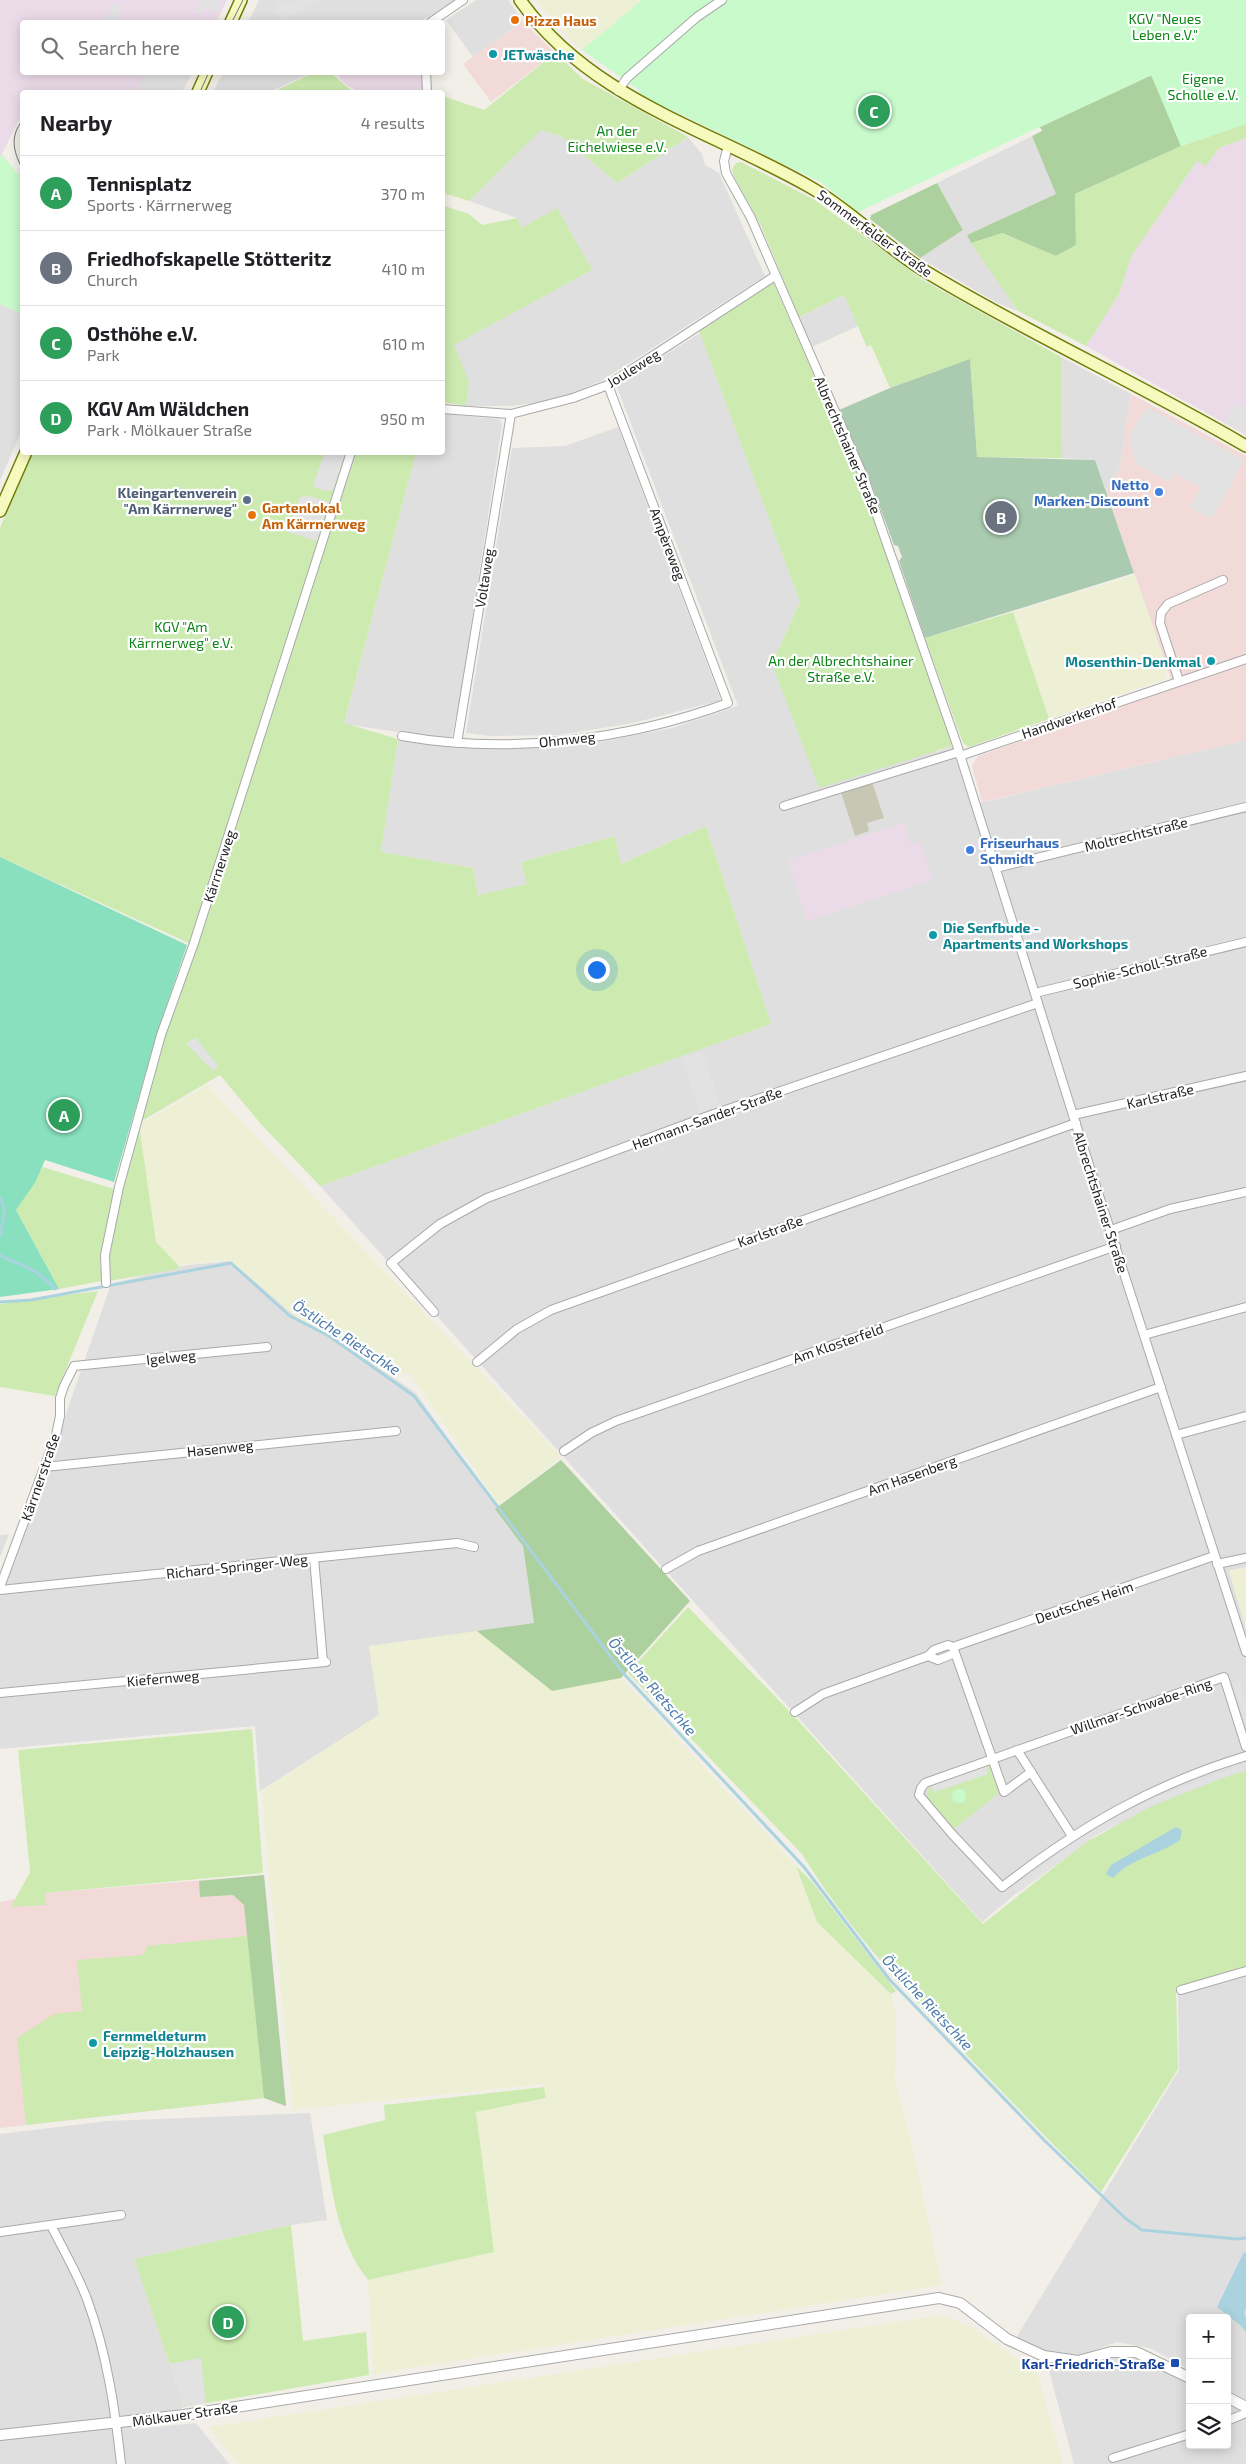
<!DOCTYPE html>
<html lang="en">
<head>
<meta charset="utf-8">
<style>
  :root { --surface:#fff; --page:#f2f2f2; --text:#202124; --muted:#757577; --line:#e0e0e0; --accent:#2563eb }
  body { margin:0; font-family:"Exo 2",sans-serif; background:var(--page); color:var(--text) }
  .controls { position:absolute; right:15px; bottom:15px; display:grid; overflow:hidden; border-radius:5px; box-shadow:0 2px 12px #0003 }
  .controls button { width:45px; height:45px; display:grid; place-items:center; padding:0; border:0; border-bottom:1px solid var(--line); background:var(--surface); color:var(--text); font:25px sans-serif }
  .you { position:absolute; left:596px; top:969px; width:18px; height:18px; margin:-12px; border:4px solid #fff; border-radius:50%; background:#1a73e8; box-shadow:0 0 0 8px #1a73e833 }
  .badge { display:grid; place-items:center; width:32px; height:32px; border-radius:50%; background:var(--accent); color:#fff; font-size:16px; font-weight:700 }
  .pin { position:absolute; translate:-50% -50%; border:2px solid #fff; box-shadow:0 1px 5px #0006 }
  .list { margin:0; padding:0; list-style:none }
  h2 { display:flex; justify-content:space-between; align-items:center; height:65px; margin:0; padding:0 20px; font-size:21px }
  h2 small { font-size:16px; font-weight:400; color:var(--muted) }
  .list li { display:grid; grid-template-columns:32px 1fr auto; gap:15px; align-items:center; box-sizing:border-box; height:75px; padding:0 20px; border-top:1px solid var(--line) }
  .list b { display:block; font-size:19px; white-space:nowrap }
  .list p { margin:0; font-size:16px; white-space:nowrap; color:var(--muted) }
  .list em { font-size:16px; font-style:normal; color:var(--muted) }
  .icon { flex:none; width:28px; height:28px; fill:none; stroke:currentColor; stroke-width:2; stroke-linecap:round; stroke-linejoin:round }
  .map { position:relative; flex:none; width:1246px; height:2464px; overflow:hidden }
  .search { position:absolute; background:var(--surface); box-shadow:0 2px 12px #0003; left:20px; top:20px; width:425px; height:55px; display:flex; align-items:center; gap:12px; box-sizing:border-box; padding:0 18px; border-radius:5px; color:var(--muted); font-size:19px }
  .panel { position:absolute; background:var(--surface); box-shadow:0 2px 12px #0003; left:20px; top:90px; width:425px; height:365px; border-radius:5px }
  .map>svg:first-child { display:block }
  .residential { fill:#e0dfdf }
  .commercial { fill:#f2dad9 }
  .industrial { fill:#ebdbe8 }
  .construction { fill:#c7c7b4 }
  .farmland { fill:#eef0d5 }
  .grass { fill:#cdebb0 }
  .forest { fill:#add19e }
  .cemetery { fill:#aacbaf }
  .park { fill:#c8facc }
  .pitch { fill:#88e0be }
  .parking { fill:#e2e2e2 }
  .water { fill:#aad3df }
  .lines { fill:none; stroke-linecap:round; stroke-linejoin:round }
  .stream { stroke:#aad3df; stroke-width:3 }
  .minor-casing { stroke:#a9a9a9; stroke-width:10 }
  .tertiary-casing { stroke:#a9a9a9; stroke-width:12 }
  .secondary-casing { stroke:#707d05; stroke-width:14 }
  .minor { stroke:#fff; stroke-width:8 }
  .tertiary { stroke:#fff; stroke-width:10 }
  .secondary { stroke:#f7fabf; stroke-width:11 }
  .tram { stroke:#707070; stroke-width:1 }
  .food-dot { fill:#e8710a; stroke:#fff; stroke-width:2 }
  .culture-dot { fill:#0f9aa8; stroke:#fff; stroke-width:2 }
  .shop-dot { fill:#3f7fe0; stroke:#fff; stroke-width:2 }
  .service-dot { fill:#5c6f8a; stroke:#fff; stroke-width:2 }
  .transit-dot { fill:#1a4fb4; stroke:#fff; stroke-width:2 }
  .labels { text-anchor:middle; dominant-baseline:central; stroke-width:4.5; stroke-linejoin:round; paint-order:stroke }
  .park-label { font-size:14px; fill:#0c8416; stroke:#fff }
  .food-label { font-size:14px; font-weight:bold; fill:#c56008; stroke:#fff; text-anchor:start }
  .culture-label { font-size:14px; font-weight:bold; fill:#0d838f; stroke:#fff; text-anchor:start }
  .street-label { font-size:14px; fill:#222; stroke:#fff }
  .shop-label { font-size:14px; font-weight:bold; fill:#366cbe; stroke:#fff; text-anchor:end }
  .service-label { font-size:14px; font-weight:bold; fill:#4e5e75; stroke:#fff; text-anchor:end }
  .transit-label { font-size:14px; font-weight:bold; fill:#164399; stroke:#fff; text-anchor:end }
  .water-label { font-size:15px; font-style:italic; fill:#4a7aab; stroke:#fff }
</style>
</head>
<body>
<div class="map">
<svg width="1246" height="2464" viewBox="0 0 1246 2464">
  <rect width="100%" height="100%" fill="#f2efe9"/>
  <!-- residential -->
  <g class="residential">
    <path d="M259,0H461L436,15L415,22H248Z"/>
    <path d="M476,0H508L523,21L473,57L446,20Z"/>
    <path d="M223,73V72L311,73L269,92H213Z"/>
    <path d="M541,129L561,136L617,183L688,137L702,154L705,165L719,173L765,276L601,381L566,396L536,403L511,406H466L469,382L453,345L592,270L521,228L517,218L469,201Z"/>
    <path d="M1032,136L1057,194L967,235L1018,311L997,303L920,258L963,230L937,183Z"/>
    <path d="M844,295L858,326L812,347L799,317Z"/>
    <path d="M0,304L22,314V430L0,480Z"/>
    <path d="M700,333L800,602L772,664L936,752L952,746L971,805L1246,740V1567L1229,1571L1246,1629V1772L1077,1842L982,1922L320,1186L771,1024L706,826L621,864L614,836L521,862L527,884L478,895L473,868L381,852L398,739L484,749L568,746L600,742L672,728L738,706L617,387L619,384Z"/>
    <path d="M1061,357L1131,394L1120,466L1110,488L1105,489L1095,460L1062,458Z"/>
    <path d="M443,414L500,419L502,425L459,705L451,740L344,724L416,453L442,452Z"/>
    <path d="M618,427L720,698L719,701L633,723L560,735L490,736L466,733L512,448L565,446Z"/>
    <path d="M229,1261L334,1337L416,1393L523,1546L534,1623L379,1715L260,1791L255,1726L0,1749V1597L25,1532L111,1284L180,1266Z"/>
    <path d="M9,1534L0,1557V1535Z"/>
    <path d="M1246,1974V2400L1227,2390V2318H1190V2370L1150,2348L1117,2342L1084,2354L1071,2355L1042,2350L1016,2338L1179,2070L1178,1994Z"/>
    <path d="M310,2113L327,2220L291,2225L134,2259L184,2407L137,2429L196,2423L229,2464H0V2134L107,2121Z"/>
    <path d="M1120,2356L1143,2360L1190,2384V2445H1227V2403L1246,2413V2464H1074L1048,2367L1050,2365L1066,2368L1088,2366Z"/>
  </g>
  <!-- commercial -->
  <g class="commercial">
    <path d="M523,21L555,53L491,102L463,64Z"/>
    <path d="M1131,394L1246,456V740L982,802L972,766L978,756L1174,688L1105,489L1110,488L1120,466Z"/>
    <path d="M264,1875L286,2106L264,2098L0,2128V1902L45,1893Z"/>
  </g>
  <!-- industrial -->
  <g class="industrial">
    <path d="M0,0H227L216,22H22V72L192,73L182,92H22V113L0,158Z"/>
    <path d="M336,73H421L423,92H359L345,84Z"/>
    <path d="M1246,138V435L1086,346L1119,294L1132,255L1197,161L1206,165L1219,148Z"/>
    <path d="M904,823L911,844L920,841L933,880L807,921L788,860Z"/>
  </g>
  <!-- construction -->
  <path class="construction" d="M872,782L884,818L867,823L869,831L855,836L841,792Z"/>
  <!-- farmland -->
  <g class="farmland">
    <path d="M536,0H642L582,50L567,37Z"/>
    <path d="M1135,575L1167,667L1165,679L1049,719L1013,612Z"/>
    <path d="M207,1085L559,1454L555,1463L499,1505L410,1374L384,1372L334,1335L297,1318L230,1260L178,1265L156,1242L139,1125Z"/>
    <path d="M1246,1567V1629L1229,1571Z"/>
    <path d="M477,1631L552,1691L621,1678L796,1866L817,1922L891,1994L896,2015L895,2080L913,2149L942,2285L373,2374L368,2280L494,2252L476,2112L546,2098L544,2084L293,2110L261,1791L379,1715L369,1646Z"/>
    <path d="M941,2315L970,2326L1037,2373L1063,2464H238L209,2427Z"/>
  </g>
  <!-- grass -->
  <g class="grass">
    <path d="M1246,0V138L1219,148L1206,166L1197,161L1132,255L1119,294L1086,346L1018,311L971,243L1001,233L1056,256L1076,245L1075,194L1181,146L1211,136Z"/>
    <path d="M555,53L583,79L688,137L617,183L561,136L541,130L469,201L443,193V96L484,110Z"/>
    <path d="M313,73H331L353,92H273Z"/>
    <path d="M741,162L815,200L923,280L1061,357L1062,458L977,457L970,359L890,388L871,345L867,347L844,295L799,317L761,226L734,176L732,169L736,163Z"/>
    <path d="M442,205L469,214L482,225L517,218L521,228L557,208L592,270L454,345L469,382L466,406L443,402Z"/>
    <path d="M773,282L861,479L952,746L819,788L772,664L800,602L699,331Z"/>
    <path d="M32,453H416L344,723L398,739L381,852L473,868L478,895L527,884L521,862L615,836L621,864L706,826L771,1024L320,1186L260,1123L220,1075L140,1122L165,1034L195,946L0,857V528Z"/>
    <path d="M1013,612L1049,719L969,747L963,743L925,638Z"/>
    <path d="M139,1125L156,1242L178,1265L179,1269L109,1281C108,1229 127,1176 139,1125Z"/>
    <path d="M43,1167L114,1189L100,1264L102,1281L59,1289L16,1210Z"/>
    <path d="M98,1291L55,1396L0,1387V1304Z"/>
    <path d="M688,1607L793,1715L983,1924L1083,1844L1148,1808L1212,1781L1246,1771V1966L1176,1988L1178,2069L1101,2192C1053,2145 1007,2097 960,2048C903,1988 846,1926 802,1854L628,1673Z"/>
    <path d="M252,1729L263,1873L45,1893L46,1905L11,1907L30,1872L18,1750Z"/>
    <path d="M986,1766H989L999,1793L954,1829L926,1796L931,1785L934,1792L949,1780L951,1787L988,1773Z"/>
    <path d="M796,1866L812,1882L896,1991L891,1994L817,1922Z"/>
    <path d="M248,1936L264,2098L26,2125L17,2038L54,2014L82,2011L77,1960L144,1955L147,1946Z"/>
    <path d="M544,2087L546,2098L476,2112L494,2252L368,2280C336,2240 331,2184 323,2135L385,2120L384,2105Z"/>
    <path d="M291,2225L303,2341L366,2332L369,2375L184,2407L134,2259Z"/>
  </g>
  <!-- forest -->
  <g class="forest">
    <path d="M1152,75L1181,146L1075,194L1076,245L1056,256L1002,233L971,243L967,235L1056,194L1032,136L1042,131L1040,127Z"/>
    <path d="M937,183L963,230L920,258L870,219L871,215Z"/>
    <path d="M561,1460L690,1601L621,1678L552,1691L477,1631L534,1623L523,1546L495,1509Z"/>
    <path d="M264,1875L286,2106L264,2098L244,1905L233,1895L200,1897L199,1881Z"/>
  </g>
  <!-- cemetery -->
  <path class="cemetery" d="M970,359L977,457L1095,460L1134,573L925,638L899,561L902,557L898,546L894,545L868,475L839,410L890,388Z"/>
  <!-- park -->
  <g class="park">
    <path d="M642,0H1246V124L1181,146L1151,75L858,212L821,182L640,95L639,90L582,50Z"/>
    <path d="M2,154L16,172L22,176V314L0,304V158Z"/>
    <circle cx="959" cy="1796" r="7"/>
  </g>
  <!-- pitch -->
  <path class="pitch" d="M0,857L187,945L157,1034L114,1182L45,1160L36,1181L16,1210L59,1289L0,1297Z"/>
  <!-- parking -->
  <g class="parking">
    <path d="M201,0H222L216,12L206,7L202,15L195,11Z"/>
    <path d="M299,0H319L283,20L280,14L273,11L281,1L290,4Z"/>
    <path d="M114,3L123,7L116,22H104Z"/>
    <path d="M146,73V72L190,73L180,92H136Z"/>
    <path d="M1236,403L1246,409V434L1224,422Z"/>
    <path d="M1149,408L1244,460L1212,519L1189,507L1201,487L1174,473L1169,482L1136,464L1129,437L1139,418Z"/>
    <path d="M324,453H345L333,490L325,491L313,487Z"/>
    <path d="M310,496L329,502L317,541L288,532L300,497Z"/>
    <path d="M196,1038L218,1066L213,1071L186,1043Z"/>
    <path d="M702,1051L721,1106L700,1114L681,1058Z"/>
    <path d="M1240,1682L1246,1702V1724L1234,1684Z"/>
    <path d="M1246,1763V1769L1149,1807L1095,1836L1018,1893L1013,1888L1072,1843L1145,1801Z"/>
    <path d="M986,1766L988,1774L934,1792L931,1785Z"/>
    <path d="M201,2358L206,2403L184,2407L169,2364Z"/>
  </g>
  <!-- water -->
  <g class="water">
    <path d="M1176,1827L1182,1830L1180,1840C1159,1855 1131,1858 1113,1878L1106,1874L1111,1865Z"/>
    <path d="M1244,2252L1246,2253V2309L1244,2313L1246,2317V2332L1240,2325L1217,2307Z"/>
  </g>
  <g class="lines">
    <!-- stream -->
    <g class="stream">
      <path d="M0,1198L5,1209L0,1236"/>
      <path d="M0,1255C9,1261 17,1262 26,1267C38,1272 46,1280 55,1289"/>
      <path d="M0,1302L31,1300L231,1263L290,1316L329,1336L414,1396L624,1674L804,1867L889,1979L1044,2140L1125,2218L1142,2230L1237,2239L1246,2238"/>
    </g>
    <defs>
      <g id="minor">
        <path d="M431,22L463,0"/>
        <path d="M426,72L427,92"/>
        <path d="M618,91L627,78L697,17L722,0"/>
        <path d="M728,146L724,161L726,173L751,218L864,478L956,742L1073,1115L1246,1652"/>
        <path d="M442,409L511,414L573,398L608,385L775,276"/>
        <path d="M1179,681L1160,623L1161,613L1168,604L1223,580"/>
        <path d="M402,736C509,755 627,740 728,703L608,385"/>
        <path d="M457,743L511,414"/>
        <path d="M960,756L1246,659"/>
        <path d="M784,806L959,752"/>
        <path d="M996,868L1246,807"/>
        <path d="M1035,993L1246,942"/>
        <path d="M1073,1115L1246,1076"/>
        <path d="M1111,1230L1170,1209L1246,1192"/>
        <path d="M106,1283L105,1255L119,1187L161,1035L194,943L351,452"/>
        <path d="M434,1312L391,1263L440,1224L487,1198L711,1115L1038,1003"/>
        <path d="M1144,1335L1246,1307"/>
        <path d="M477,1362L517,1329L551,1310L1076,1123"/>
        <path d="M1176,1435L1246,1416"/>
        <path d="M564,1451L591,1433L616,1421L1116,1246"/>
        <path d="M45,1467L396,1431"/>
        <path d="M314,1558L323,1662"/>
        <path d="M1217,1564L1246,1558"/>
        <path d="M666,1569L698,1551L1161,1387"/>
        <path d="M0,1587L56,1435L60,1416V1398L64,1386L74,1366L267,1347"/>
        <path d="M0,1590L457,1543L474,1547"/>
        <path d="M953,1647L1004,1792L1031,1772"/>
        <path d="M928,1656L938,1660L955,1653"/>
        <path d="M0,1693L326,1662"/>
        <path d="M795,1712L823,1694L928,1656L934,1650L948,1645L953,1647L1214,1556"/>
        <path d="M1246,1747L1224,1677L925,1783L921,1788L919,1795L952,1834L1002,1887C1080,1827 1151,1785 1246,1756"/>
        <path d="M1017,1750L1072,1836"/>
        <path d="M1181,1990L1246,1971"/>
        <path d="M51,2225C63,2250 79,2276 88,2302C107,2354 115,2409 121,2464"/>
        <path d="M0,2232L121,2215"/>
        <path d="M1227,2421L1246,2413"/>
        <path d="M1113,2458L1190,2434"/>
      </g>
      <g id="tertiary">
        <path d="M1227,2397L1246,2407"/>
        <path d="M0,2435L184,2415L939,2298L960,2303L1007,2339L1044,2356L1078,2361L1111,2352H1136L1190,2378"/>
      </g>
      <g id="secondary">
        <path d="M520,0C591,100 709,129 810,187C852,211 886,248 928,273C1031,335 1142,385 1246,446"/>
        <path d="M231,22L241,0"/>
        <path d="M198,92L207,72"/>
        <path d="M0,511L26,452"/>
      </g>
    </defs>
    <!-- minor casing -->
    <use href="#minor" class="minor-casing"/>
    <!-- tertiary casing -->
    <use href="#tertiary" class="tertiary-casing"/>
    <!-- secondary casing -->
    <use href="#secondary" class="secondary-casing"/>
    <!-- minor -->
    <use href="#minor" class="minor"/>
    <!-- tertiary -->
    <use href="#tertiary" class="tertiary"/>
    <!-- secondary -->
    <use href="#secondary" class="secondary"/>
    <!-- tram -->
    <g class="tram">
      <path d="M232,22L243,0"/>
      <path d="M200,92L209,72"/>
      <path d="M22,121C10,136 13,151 22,168"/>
    </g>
  </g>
  <!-- markers -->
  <g class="food-dot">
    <circle cx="515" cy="20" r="5"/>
    <circle cx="252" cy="515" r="5"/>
  </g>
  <g class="culture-dot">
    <circle cx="493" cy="54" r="5"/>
    <circle cx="1211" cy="661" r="5"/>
    <circle cx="933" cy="935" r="5"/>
    <circle cx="93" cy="2043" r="5"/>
  </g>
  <g class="shop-dot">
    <circle cx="1159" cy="492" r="5"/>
    <circle cx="970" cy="850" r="5"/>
  </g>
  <circle class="service-dot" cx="247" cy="500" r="5"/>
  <rect class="transit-dot" x="1170" y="2358" width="10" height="10" rx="2.5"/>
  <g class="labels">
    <!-- park labels -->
    <g class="park-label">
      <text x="1165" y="18">KGV "Neues<tspan x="1165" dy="16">Leben e.V."</tspan></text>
      <text x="1203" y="78">Eigene<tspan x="1203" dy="16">Scholle e.V.</tspan></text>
      <text x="617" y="130">An der<tspan x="617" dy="16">Eichelwiese e.V.</tspan></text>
      <text x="181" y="626">KGV "Am<tspan x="181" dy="16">Kärrnerweg" e.V.</tspan></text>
      <text x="841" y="660">An der Albrechtshainer<tspan x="841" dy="16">Straße e.V.</tspan></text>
    </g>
    <!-- food labels -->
    <g class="food-label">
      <text x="525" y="20">Pizza Haus</text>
      <text x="262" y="507">Gartenlokal<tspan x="262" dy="16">Am Kärrnerweg</tspan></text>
    </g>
    <!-- culture labels -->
    <g class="culture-label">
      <text x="503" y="54">JETwäsche</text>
      <text x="1201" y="661" text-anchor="end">Mosenthin-Denkmal</text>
      <text x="943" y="927">Die Senfbude -<tspan x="943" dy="16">Apartments and Workshops</tspan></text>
      <text x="103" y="2035">Fernmeldeturm<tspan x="103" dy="16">Leipzig-Holzhausen</tspan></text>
    </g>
    <!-- street labels -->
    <g class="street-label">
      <text transform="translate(875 233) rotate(36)">Sommerfelder Straße</text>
      <text transform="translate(633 368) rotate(-32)">Jouleweg</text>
      <text transform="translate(848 445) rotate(67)">Albrechtshainer Straße</text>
      <text transform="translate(668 544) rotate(69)">Ampèreweg</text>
      <text transform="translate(484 578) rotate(-81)">Voltaweg</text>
      <text transform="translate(1069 718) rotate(-19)">Handwerkerhof</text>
      <text transform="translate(567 739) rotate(-6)">Ohmweg</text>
      <text transform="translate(1136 834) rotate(-14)">Moltrechtstraße</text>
      <text transform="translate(219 866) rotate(-72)">Kärrnerweg</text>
      <text transform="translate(1140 967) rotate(-14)">Sophie-Scholl-Straße</text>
      <text transform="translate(1160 1096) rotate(-13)">Karlstraße</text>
      <text transform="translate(707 1118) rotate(-20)">Hermann-Sander-Straße</text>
      <text transform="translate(1101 1202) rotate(72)">Albrechtshainer Straße</text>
      <text transform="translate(770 1231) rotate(-20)">Karlstraße</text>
      <text transform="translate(838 1343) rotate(-19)">Am Klosterfeld</text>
      <text transform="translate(171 1357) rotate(-6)">Igelweg</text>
      <text transform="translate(220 1448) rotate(-6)">Hasenweg</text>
      <text transform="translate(912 1475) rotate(-20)">Am Hasenberg</text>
      <text transform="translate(40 1477) rotate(-71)">Kärrnerstraße</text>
      <text transform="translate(237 1566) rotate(-6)">Richard-Springer-Weg</text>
      <text transform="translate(1084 1602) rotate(-19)">Deutsches Heim</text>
      <text transform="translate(163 1678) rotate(-5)">Kiefernweg</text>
      <text transform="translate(1141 1706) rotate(-19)">Willmar-Schwabe-Ring</text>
      <text transform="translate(185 2414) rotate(-8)">Mölkauer Straße</text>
    </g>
    <!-- shop labels -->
    <g class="shop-label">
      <text x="1149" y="484">Netto<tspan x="1149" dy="16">Marken-Discount</tspan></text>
      <text x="980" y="842" text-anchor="start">Friseurhaus<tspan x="980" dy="16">Schmidt</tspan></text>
    </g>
    <!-- service labels -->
    <g class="service-label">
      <text x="237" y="492">Kleingartenverein<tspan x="237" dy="16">"Am Kärrnerweg"</tspan></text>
    </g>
    <!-- transit labels -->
    <g class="transit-label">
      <text x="1165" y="2363">Karl-Friedrich-Straße</text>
    </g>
    <!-- water labels -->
    <g class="water-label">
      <text transform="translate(347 1337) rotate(33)">Östliche Rietschke</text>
      <text transform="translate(653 1686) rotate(49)">Östliche Rietschke</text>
      <text transform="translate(928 2002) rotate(47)">Östliche Rietschke</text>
    </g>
  </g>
</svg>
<div class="controls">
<button>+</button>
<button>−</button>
<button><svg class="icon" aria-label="layers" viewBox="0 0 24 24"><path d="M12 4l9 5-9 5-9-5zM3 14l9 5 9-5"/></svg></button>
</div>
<div class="you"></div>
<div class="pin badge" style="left:64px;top:1115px;background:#2e9e5b">A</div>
<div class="pin badge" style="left:1001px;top:517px;background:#6b7280">B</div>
<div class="pin badge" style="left:874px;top:111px;background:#2e9e5b">C</div>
<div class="pin badge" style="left:228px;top:2322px;background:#2e9e5b">D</div>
<div class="search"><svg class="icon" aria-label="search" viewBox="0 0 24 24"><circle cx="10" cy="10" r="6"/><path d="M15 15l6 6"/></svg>Search here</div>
<section class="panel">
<h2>Nearby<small>4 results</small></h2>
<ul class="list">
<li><span class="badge" style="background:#2e9e5b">A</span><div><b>Tennisplatz</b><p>Sports · Kärrnerweg</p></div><em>370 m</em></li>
<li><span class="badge" style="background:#6b7280">B</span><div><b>Friedhofskapelle Stötteritz</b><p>Church</p></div><em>410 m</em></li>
<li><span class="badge" style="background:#2e9e5b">C</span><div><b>Osthöhe e.V.</b><p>Park</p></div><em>610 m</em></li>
<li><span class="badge" style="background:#2e9e5b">D</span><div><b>KGV Am Wäldchen</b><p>Park · Mölkauer Straße</p></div><em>950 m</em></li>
</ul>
</section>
</div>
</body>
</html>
